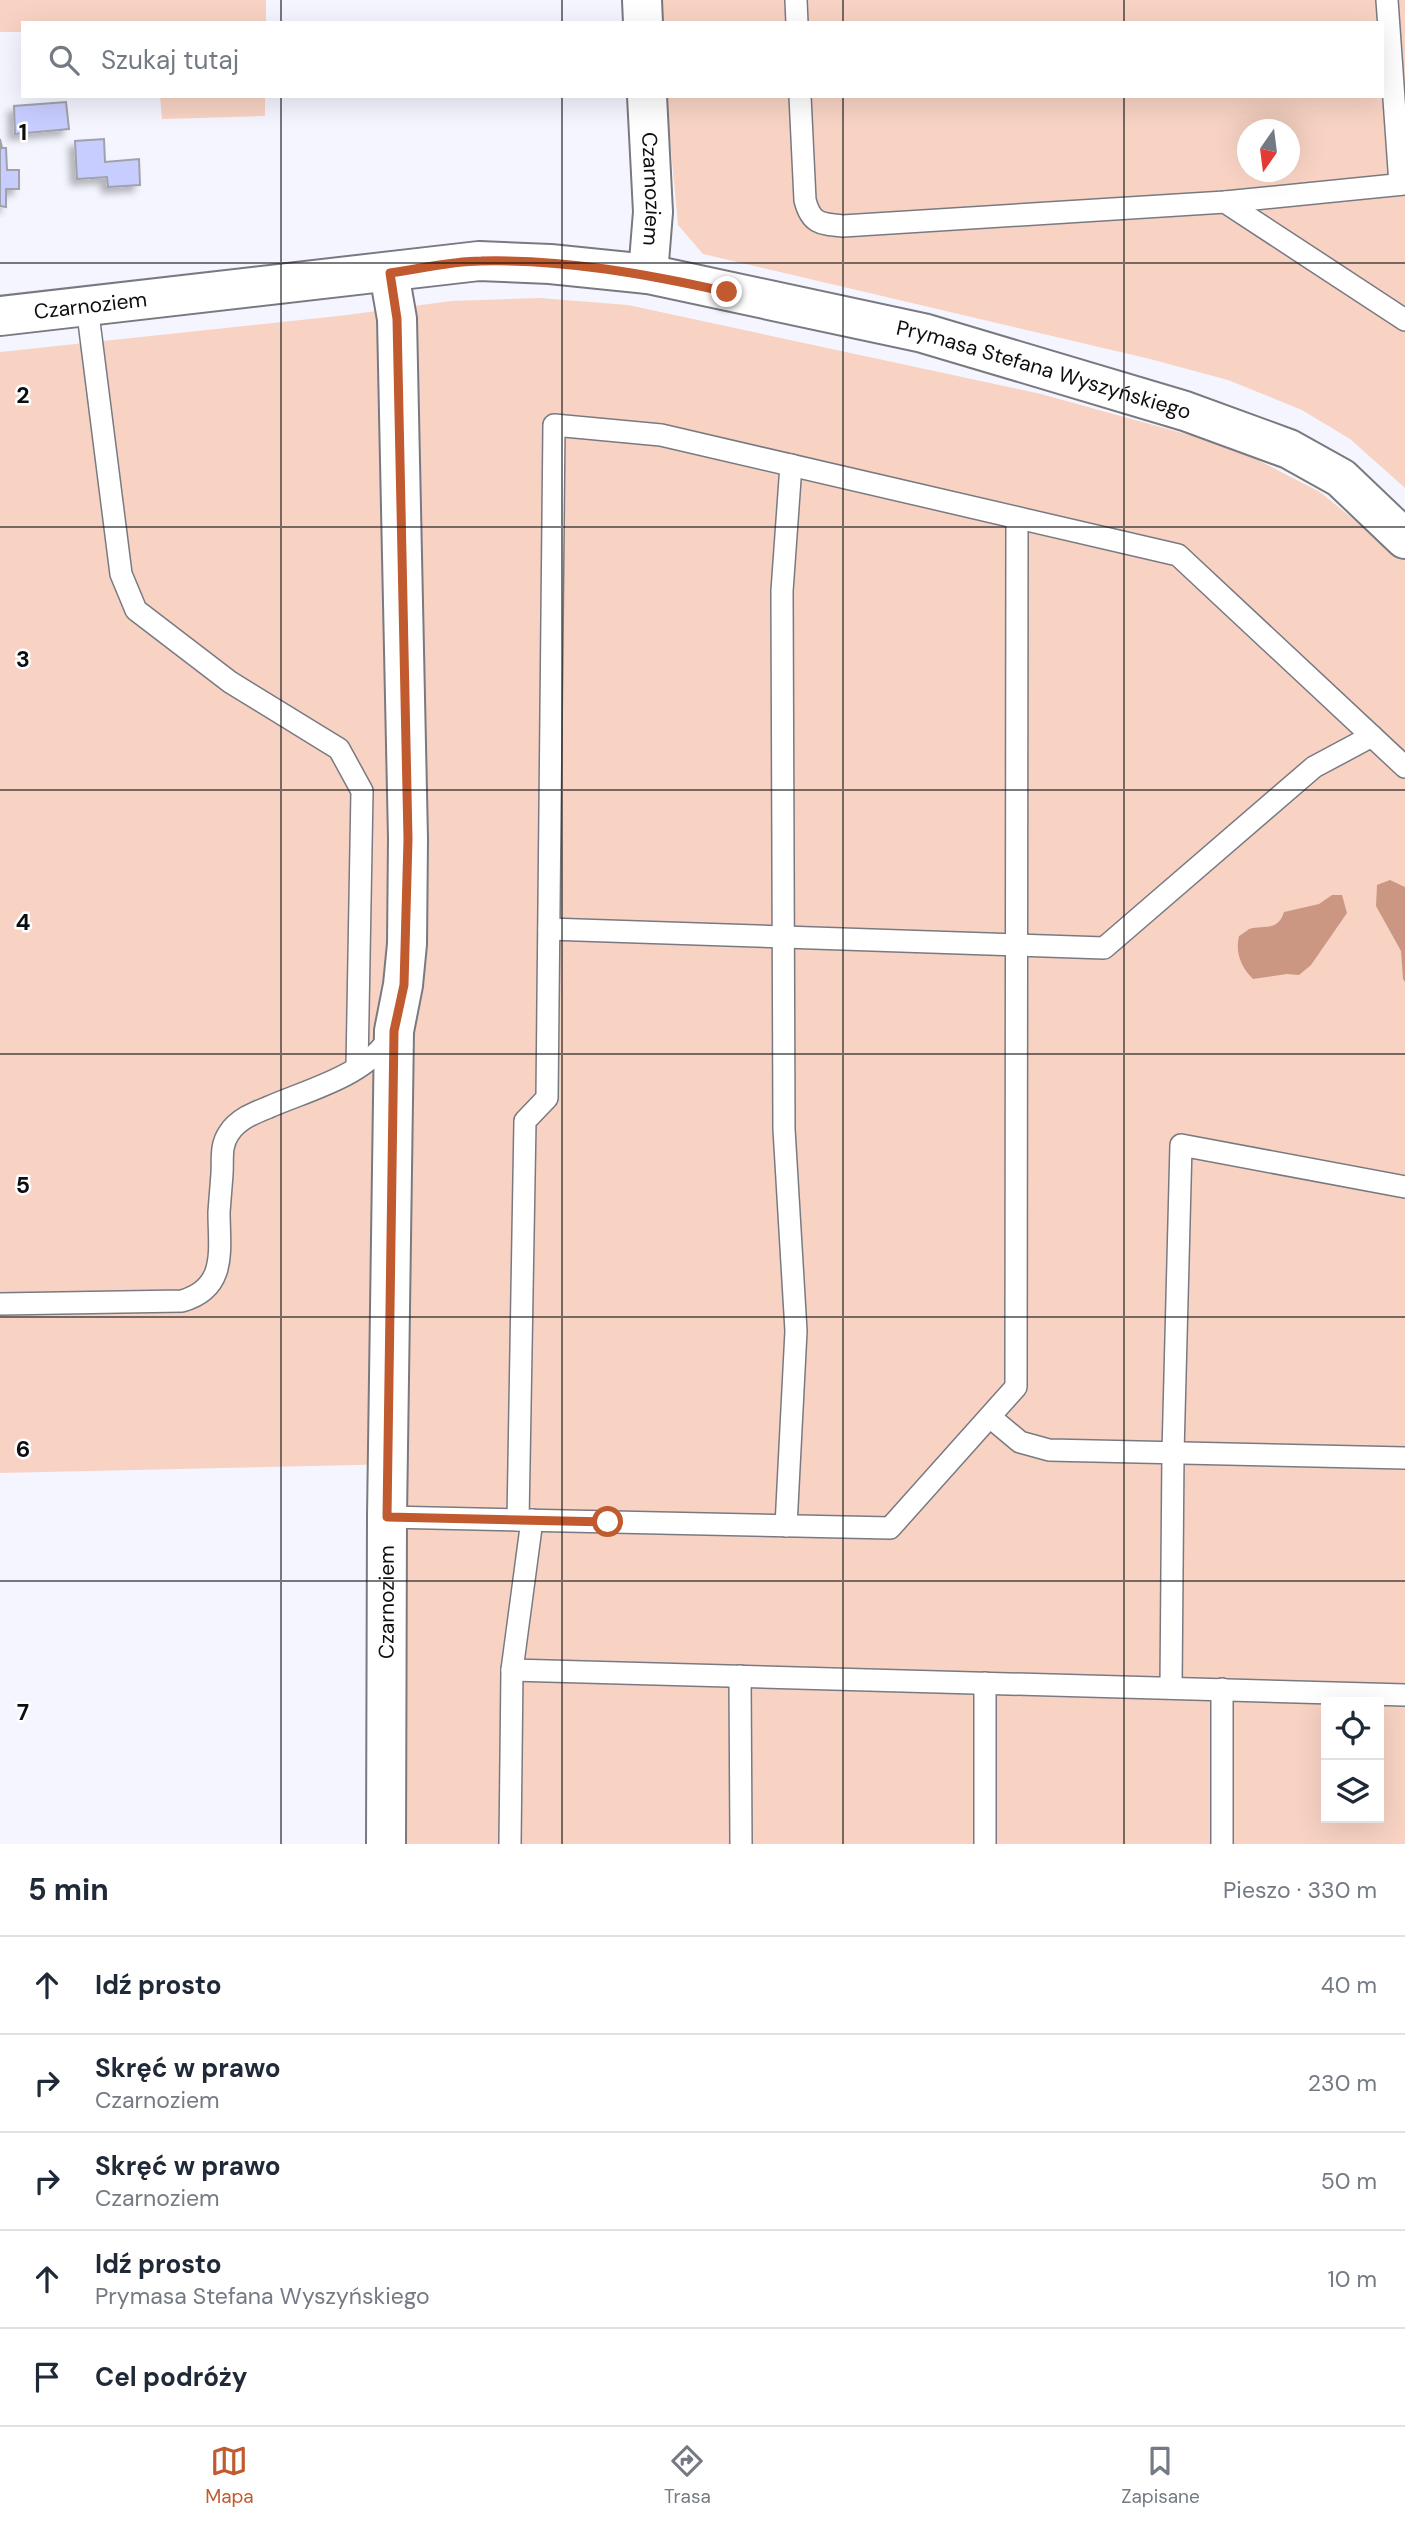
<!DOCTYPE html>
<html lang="pl">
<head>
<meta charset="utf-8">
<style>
  :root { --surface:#fff; --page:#f6f6f7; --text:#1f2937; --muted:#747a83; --line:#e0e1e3; --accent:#c15a2f }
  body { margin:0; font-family:"DM Sans",sans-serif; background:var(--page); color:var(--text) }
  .controls { position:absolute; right:21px; bottom:21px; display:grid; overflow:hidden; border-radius:0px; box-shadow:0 7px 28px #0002 }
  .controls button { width:63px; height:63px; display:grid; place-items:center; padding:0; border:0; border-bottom:2px solid var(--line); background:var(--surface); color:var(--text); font:35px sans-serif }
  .compass { position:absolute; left:1237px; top:119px; width:63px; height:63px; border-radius:50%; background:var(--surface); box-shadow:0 7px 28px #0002; rotate:194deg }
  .stop { position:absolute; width:21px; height:21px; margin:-16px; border:5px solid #c15a2f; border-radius:50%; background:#fff }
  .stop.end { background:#c15a2f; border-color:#fff; box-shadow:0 2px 7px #0008 }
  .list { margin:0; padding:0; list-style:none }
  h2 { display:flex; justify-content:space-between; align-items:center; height:91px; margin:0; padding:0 28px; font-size:30px }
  h2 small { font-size:23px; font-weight:400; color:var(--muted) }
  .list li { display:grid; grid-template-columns:46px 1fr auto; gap:21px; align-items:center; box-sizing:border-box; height:98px; padding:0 28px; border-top:2px solid var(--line) }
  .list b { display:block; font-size:26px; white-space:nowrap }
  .list p { margin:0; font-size:23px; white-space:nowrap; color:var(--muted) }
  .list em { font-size:23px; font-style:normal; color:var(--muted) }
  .icon { flex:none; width:38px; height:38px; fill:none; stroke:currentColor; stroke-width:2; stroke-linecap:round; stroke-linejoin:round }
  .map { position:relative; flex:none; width:1405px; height:1844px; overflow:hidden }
  .search { position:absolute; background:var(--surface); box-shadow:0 7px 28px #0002; left:21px; right:21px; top:21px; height:77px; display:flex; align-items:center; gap:18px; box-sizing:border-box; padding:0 24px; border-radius:0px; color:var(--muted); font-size:26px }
  .sheet { height:581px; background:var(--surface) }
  nav { display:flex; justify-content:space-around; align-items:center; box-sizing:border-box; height:98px; border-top:2px solid var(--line); background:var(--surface); font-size:19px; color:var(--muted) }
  nav a { display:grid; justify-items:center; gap:4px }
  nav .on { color:var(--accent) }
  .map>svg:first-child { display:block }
  .green { fill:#f8d3c4; fill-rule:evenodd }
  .water { fill:#cb9783 }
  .building { fill:#c7cdff; stroke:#a0a1a9; stroke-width:2; filter:url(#shadow) }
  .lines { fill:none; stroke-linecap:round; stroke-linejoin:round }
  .lane-casing { stroke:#797a81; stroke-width:24 }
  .street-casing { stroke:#797a81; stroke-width:42 }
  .lane { stroke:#fff; stroke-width:21 }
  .street { stroke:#fff; stroke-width:38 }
  .route { stroke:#c15a2f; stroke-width:9 }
  .grid { fill:none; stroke:#0d0e10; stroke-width:2; stroke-opacity:0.55 }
  .labels { text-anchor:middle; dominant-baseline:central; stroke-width:5; stroke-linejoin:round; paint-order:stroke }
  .street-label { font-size:21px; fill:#0d0e10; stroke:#fff }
  .grid-label { font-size:23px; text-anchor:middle; font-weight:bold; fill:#0d0e10; stroke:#fff; stroke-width:5; stroke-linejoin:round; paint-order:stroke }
</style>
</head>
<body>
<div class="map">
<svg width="1405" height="1844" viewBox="0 0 1405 1844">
  <defs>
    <filter id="shadow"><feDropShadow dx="-6" dy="6" stdDeviation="3.5" flood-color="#0004"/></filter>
  </defs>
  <rect width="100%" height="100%" fill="#f4f5fe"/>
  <!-- green -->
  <g class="green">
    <path d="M0,0H266V23H23V32H0Z"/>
    <path d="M658,0H1405V488L1350,439L1302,410L1228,380L1150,359L703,254L678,225L666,96H1382V23H660ZM1248,130H1290V172H1248Z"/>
    <path d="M160,96H265V116L162,119Z"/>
    <path d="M540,298L628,305L1041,394L1233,447L1320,492L1405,561V1844H398L401,1464L0,1473V352L347,315L451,301ZM1326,1702H1379V1818H1326Z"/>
  </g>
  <!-- water -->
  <g class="water">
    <path d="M1390,880L1405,887V982L1403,979L1401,951L1376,906L1377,885Z"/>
    <path d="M1332,895H1342L1347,913L1311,965L1299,975L1287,974L1253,979C1241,967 1235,953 1239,936C1241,935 1248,930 1249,929C1263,925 1278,932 1284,912L1319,904Z"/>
  </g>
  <!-- building -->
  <g class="building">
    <path d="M66,102L69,129L15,134L14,106Z"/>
    <path d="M0,139L2,148H6L7,170H19V189H6V207L0,206Z"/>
    <path d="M104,139L105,162L139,159L140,185L108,187L107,177L77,179L75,141Z"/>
  </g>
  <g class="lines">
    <defs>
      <g id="lane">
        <path d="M796,0L797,23"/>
        <path d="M1387,0L1400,184"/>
        <path d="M800,96L805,200C811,224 821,224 843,226L1225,202L1405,184"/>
        <path d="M1225,202L1405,320"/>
        <path d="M87,306L121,574L136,610L230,682L339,749L362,791L357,1067"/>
        <path d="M549,929L1104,948L1314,767L1372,736"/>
        <path d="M0,1304L182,1301C228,1288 219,1249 219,1212C220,1199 221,1187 222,1174C223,1159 220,1146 229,1133C238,1119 254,1113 269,1107C310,1089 367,1076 392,1034"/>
        <path d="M990,1417L1020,1442L1049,1450L1405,1458"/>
        <path d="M387,1517L890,1528L1016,1387L1017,518"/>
        <path d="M518,1520L525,1121L547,1098L554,425L661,435L1178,555L1405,767"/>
        <path d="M786,1526L796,1331L784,1129L782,591L791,465"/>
        <path d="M512,1670L1405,1695"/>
        <path d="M740,1676L741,1844"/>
        <path d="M1171,1688L1173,1453L1181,1145L1405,1187"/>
        <path d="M1222,1689V1844"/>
        <path d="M510,1844L512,1670L532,1520"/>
        <path d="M985,1844V1683"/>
      </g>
      <g id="street">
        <path d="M642,0L643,23"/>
        <path id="s1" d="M647,96L653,212L648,274"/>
        <path id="s2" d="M0,316L479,261L550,264L648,274L923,333L1185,411L1289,449L1341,478L1405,539"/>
        <path id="s3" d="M386,1844L387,1517L394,1031L403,985L407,944L408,839L397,319L389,273"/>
      </g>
    </defs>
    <!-- lane casing -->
    <use href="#lane" class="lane-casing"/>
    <!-- street casing -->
    <use href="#street" class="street-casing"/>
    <!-- lane -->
    <use href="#lane" class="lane"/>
    <!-- street -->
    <use href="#street" class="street"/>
  </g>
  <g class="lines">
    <!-- route -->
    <path class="route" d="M608,1522L387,1517L394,1031L404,985L408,839L397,319L390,273C419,269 451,261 481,261C564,259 647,274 727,292"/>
  </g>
  <!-- grid -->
  <path class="grid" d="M281,0V23M562,0V23M843,0V23M1124,0V23M281,96V1844M562,96V1844M843,96V1844M1124,96V1844M0,263H1405M0,527H1405M0,790H1405M0,1054H1405M0,1317H1405M0,1581H1405"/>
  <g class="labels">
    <!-- street labels -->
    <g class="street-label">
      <text stroke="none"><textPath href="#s1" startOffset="93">Czarnoziem</textPath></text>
      <text stroke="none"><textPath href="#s2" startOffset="91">Czarnoziem</textPath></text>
      <text stroke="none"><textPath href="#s2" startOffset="1059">Prymasa Stefana Wyszyńskiego</textPath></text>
      <text stroke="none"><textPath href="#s3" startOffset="242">Czarnoziem</textPath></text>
    </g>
  </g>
  <g class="grid-label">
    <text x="23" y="140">1</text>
    <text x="23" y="403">2</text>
    <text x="23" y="667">3</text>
    <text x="23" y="930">4</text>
    <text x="23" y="1193">5</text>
    <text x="23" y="1457">6</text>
    <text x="23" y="1720">7</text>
  </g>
</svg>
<div class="controls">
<button><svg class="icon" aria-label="locate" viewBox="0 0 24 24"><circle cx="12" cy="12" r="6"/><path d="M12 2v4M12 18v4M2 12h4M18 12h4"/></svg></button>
<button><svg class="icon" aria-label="layers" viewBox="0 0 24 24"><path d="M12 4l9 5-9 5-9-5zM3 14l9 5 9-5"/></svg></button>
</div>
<svg class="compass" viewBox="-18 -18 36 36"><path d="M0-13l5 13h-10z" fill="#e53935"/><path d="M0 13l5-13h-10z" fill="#747a83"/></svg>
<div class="stop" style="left:608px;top:1522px"></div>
<div class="stop end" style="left:727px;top:292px"></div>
<div class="search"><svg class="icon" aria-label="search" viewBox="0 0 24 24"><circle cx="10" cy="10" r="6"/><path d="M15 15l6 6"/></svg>Szukaj tutaj</div>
</div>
<section class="sheet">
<h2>5 min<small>Pieszo · 330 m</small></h2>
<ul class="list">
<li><svg class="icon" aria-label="ahead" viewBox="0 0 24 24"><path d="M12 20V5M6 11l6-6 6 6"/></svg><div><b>Idź prosto</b></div><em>40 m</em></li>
<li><svg class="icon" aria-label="right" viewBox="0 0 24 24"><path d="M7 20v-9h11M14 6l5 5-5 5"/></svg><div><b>Skręć w prawo</b><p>Czarnoziem</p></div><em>230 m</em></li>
<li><svg class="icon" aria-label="right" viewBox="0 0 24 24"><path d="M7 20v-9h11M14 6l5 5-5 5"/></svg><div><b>Skręć w prawo</b><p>Czarnoziem</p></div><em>50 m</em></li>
<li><svg class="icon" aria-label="ahead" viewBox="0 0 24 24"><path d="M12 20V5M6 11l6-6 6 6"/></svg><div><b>Idź prosto</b><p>Prymasa Stefana Wyszyńskiego</p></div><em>10 m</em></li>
<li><svg class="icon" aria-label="arrive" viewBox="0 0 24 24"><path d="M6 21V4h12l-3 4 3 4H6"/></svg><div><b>Cel podróży</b></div></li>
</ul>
</section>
<nav>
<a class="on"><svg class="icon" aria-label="map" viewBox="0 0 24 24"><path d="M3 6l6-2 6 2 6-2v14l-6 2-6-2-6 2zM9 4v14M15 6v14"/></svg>Mapa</a>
<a><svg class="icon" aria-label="directions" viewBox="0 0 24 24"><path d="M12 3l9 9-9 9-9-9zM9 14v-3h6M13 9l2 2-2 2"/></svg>Trasa</a>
<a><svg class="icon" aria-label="saved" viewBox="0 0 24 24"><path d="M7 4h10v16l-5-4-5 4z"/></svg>Zapisane</a>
</nav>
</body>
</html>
